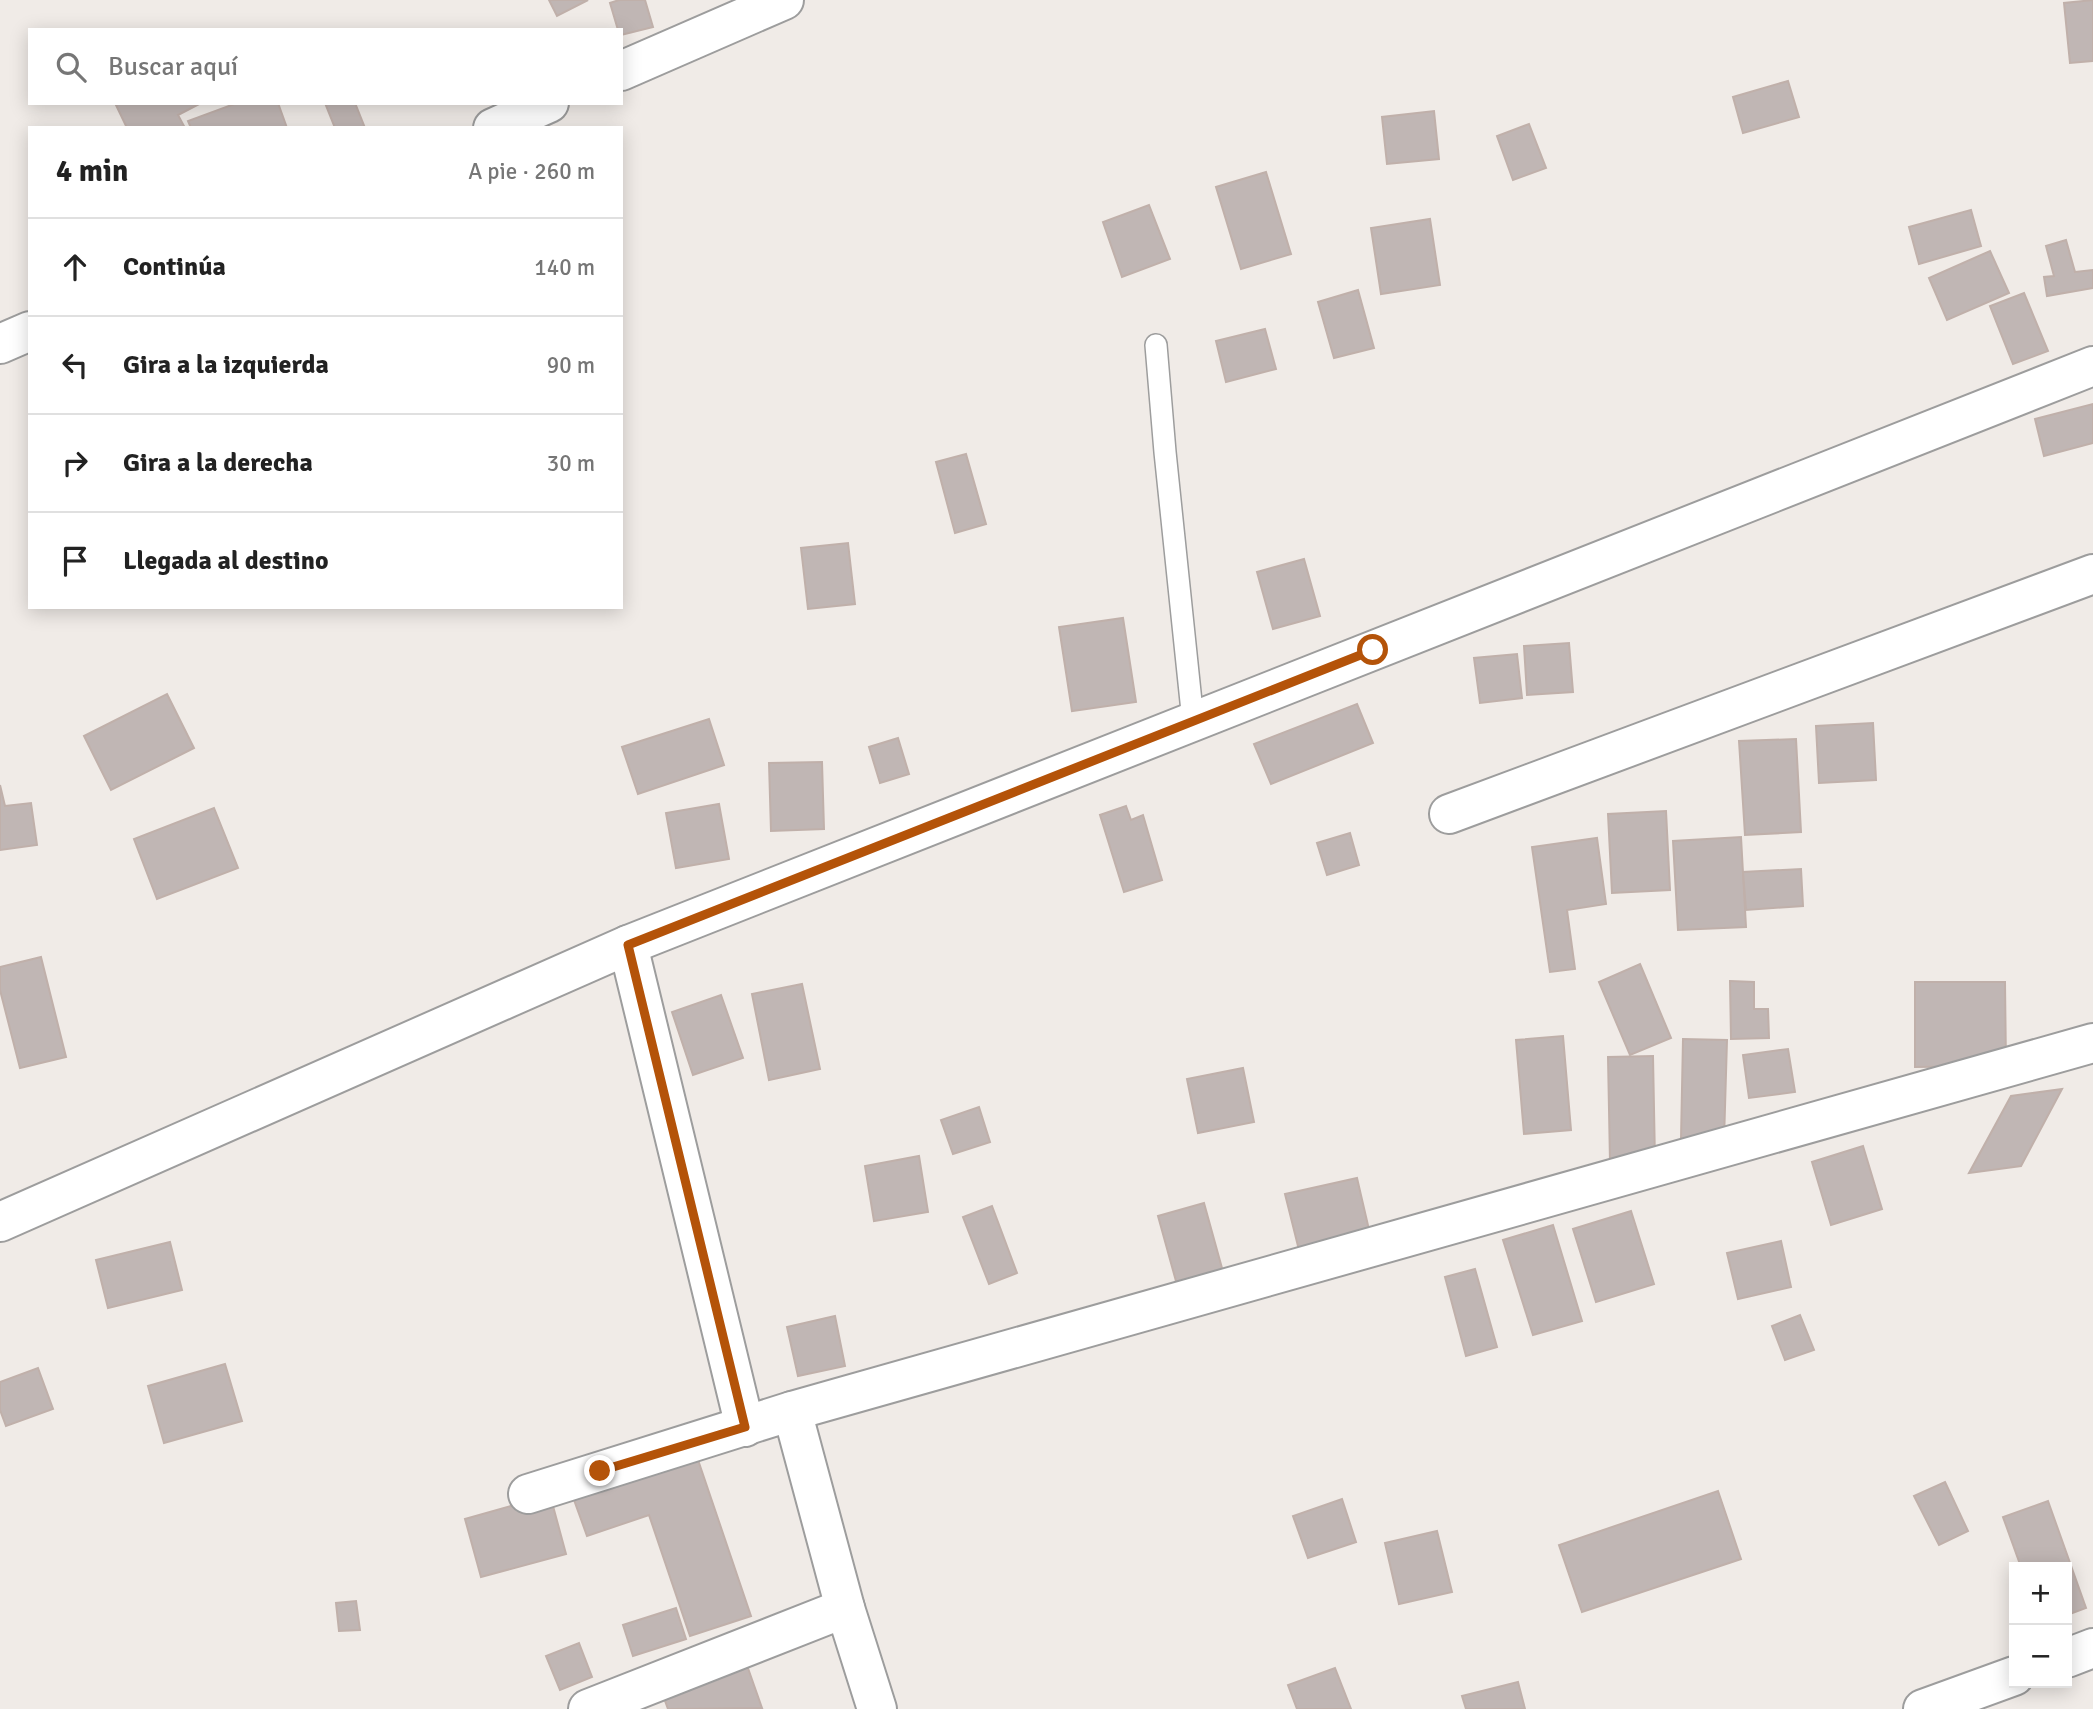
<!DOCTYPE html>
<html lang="es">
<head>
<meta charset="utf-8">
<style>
  :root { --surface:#fff; --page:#f2f2f2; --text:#222; --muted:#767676; --line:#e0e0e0 }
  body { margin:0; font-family:Signika,sans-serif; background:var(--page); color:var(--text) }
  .controls { position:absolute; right:21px; bottom:21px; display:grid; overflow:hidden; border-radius:0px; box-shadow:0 4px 18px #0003 }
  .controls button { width:63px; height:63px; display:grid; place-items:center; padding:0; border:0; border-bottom:2px solid var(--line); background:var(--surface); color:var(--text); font:35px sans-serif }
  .stop { position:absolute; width:21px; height:21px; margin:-16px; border:5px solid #b45309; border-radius:50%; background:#fff }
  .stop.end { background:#b45309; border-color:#fff; box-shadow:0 2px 7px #0008 }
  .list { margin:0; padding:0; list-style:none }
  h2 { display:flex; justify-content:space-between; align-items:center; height:91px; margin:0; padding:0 28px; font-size:30px }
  h2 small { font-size:23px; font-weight:400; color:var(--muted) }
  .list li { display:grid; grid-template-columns:46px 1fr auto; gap:21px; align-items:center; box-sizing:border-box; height:98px; padding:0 28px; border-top:2px solid var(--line) }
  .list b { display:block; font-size:26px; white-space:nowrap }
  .list em { font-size:23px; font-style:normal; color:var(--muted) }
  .icon { flex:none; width:38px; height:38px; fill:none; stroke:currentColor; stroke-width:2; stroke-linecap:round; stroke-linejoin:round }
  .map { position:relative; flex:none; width:2093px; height:1709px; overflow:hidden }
  .search { position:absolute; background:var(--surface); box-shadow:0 4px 18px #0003; left:28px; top:28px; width:595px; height:77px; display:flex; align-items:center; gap:18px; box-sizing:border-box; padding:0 24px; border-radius:0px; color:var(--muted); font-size:26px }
  .panel { position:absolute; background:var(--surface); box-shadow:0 4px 18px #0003; left:28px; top:126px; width:595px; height:483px; border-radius:0px }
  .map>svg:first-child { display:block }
  .building { fill:#c0b6b4; stroke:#c0b0aa; stroke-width:2 }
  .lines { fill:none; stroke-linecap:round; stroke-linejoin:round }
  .lane-casing { stroke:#9d9d9d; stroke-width:24 }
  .street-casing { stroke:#9d9d9d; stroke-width:42 }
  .lane { stroke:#fff; stroke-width:21 }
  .street { stroke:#fff; stroke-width:38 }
  .route { stroke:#b45309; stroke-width:9 }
</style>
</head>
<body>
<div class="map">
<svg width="2093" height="1709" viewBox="0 0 2093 1709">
  <rect width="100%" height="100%" fill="#f0ebe7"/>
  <!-- building -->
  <g class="building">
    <path d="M549,0H588L557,16Z"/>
    <path d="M619,0H645L653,27L621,35V30H618L610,3Z"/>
    <path d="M2093,0V61L2070,63L2064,3Z"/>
    <path d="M1788,81L1799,117L1743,133L1733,97Z"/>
    <path d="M115,103H201L178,115L185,128H127Z"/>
    <path d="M237,103H278L287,128H191L188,121Z"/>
    <path d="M325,103H355L365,128H335Z"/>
    <path d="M1434,111L1439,159L1387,164L1382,117Z"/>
    <path d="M1529,124L1546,168L1513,180L1497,136Z"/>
    <path d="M1266,172L1291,254L1241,269L1216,187Z"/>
    <path d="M1149,205L1170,259L1122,277L1103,222Z"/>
    <path d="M1971,210L1981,246L1919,264L1909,227Z"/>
    <path d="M1430,219L1440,285L1381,294L1371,228Z"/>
    <path d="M2066,240L2075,272L2093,270V288L2047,296L2044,277L2054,276L2046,246Z"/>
    <path d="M1990,251L2009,293L1947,320L1929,278Z"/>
    <path d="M1358,290L1374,348L1334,358L1318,302Z"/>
    <path d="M2024,293L2048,351L2013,364L1990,306Z"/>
    <path d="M1265,329L1276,369L1226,382L1216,341Z"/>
    <path d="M2093,404V443L2044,456L2035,419Z"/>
    <path d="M966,454L986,524L955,533L936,462Z"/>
    <path d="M848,543L855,604L808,609L801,548Z"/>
    <path d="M1304,559L1320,616L1273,629L1257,572Z"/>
    <path d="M1123,618L1136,702L1072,711L1059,627Z"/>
    <path d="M1569,643L1573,692L1527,695L1524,646Z"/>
    <path d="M1517,654L1522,698L1480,703L1474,658Z"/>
    <path d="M167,694L194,748L111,790L84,736Z"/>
    <path d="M1357,704L1373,743L1271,784L1254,744Z"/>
    <path d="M709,719L724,765L638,794L622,747Z"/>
    <path d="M1873,723L1876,780L1819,783L1816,726Z"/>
    <path d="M898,738L909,774L880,783L869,747Z"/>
    <path d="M1796,739L1801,832L1745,835L1739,741Z"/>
    <path d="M822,762L824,829L771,831L769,763Z"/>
    <path d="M0,785L5,806L31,803L37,845L0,850Z"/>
    <path d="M719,804L729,859L676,868L666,813Z"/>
    <path d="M1126,806L1131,820L1143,815L1162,880L1124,892L1100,815Z"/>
    <path d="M214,808L238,868L157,899L134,839Z"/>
    <path d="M1666,811L1670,890L1612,893L1608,814Z"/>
    <path d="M1350,833L1359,865L1327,875L1317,843Z"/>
    <path d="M1741,837L1746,927L1678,930L1673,841Z"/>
    <path d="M1597,838L1606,904L1567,910L1575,969L1550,972L1532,847Z"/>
    <path d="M1801,869L1803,906L1746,910L1743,872Z"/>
    <path d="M41,957L66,1057L20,1068L0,990V967Z"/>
    <path d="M1640,964L1671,1038L1630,1055L1599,982Z"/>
    <path d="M1730,981L1754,982V1009H1768L1769,1038L1731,1039Z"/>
    <path d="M1915,982H2005L2006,1066L1915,1067Z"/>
    <path d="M802,984L820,1069L769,1080L752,994Z"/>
    <path d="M721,995L743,1058L693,1075L672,1012Z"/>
    <path d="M1563,1036L1571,1130L1524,1134L1516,1040Z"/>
    <path d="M1683,1039L1727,1040L1724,1141L1681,1139Z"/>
    <path d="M1788,1049L1795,1092L1749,1098L1743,1055Z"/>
    <path d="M1653,1056L1655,1161L1610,1162L1608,1057Z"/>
    <path d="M1243,1068L1254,1122L1198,1133L1187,1079Z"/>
    <path d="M2062,1089L2021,1166L1969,1173L2011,1096Z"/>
    <path d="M979,1107L990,1142L953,1154L941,1120Z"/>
    <path d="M1863,1146L1882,1209L1831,1225L1812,1162Z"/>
    <path d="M919,1156L928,1212L874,1221L865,1166Z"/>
    <path d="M1357,1178L1370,1234L1299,1250L1285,1194Z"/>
    <path d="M1204,1203L1225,1279L1179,1292L1158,1216Z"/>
    <path d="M992,1206L1017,1273L989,1284L963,1217Z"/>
    <path d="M1631,1211L1654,1284L1596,1302L1573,1229Z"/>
    <path d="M1553,1225L1582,1321L1533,1335L1503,1240Z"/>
    <path d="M1781,1241L1791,1287L1738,1299L1727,1253Z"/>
    <path d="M170,1242L182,1290L108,1308L96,1260Z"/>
    <path d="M1475,1269L1497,1347L1466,1356L1445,1277Z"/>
    <path d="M1800,1315L1814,1350L1785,1360L1772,1326Z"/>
    <path d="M835,1316L845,1366L798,1376L787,1327Z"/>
    <path d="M225,1364L242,1421L164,1443L148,1386Z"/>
    <path d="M38,1368L53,1409L6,1426L0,1410V1382Z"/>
    <path d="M695,1451L751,1616L690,1636L649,1515L587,1536L573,1497Z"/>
    <path d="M1945,1482L1968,1531L1939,1545L1914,1496Z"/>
    <path d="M1718,1491L1741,1559L1582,1612L1559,1545Z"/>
    <path d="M550,1495L566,1554L481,1577L465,1519Z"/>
    <path d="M1342,1499L1356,1542L1308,1558L1293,1516Z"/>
    <path d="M2048,1501L2086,1608L2067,1615V1567H2021L2003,1517Z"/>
    <path d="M1437,1531L1452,1592L1399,1604L1385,1543Z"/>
    <path d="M356,1601L360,1630L339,1631L336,1603Z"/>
    <path d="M676,1608L686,1639L633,1656L623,1625Z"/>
    <path d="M579,1643L592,1677L560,1690L546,1656Z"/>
    <path d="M743,1654L762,1708L668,1709L659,1684Z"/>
    <path d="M1335,1668L1351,1709H1297L1288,1685Z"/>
    <path d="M1518,1682L1525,1709H1466L1462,1696Z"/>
  </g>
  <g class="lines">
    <defs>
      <path id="lane" d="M1156,345L1165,452L1193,721"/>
      <g id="street">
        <path d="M621,71L784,0"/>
        <path d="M493,128L549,103"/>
        <path d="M0,344L30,331"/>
        <path d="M1449,814L2093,574"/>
        <path d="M628,945L745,1427"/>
        <path d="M0,1222L628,945L2093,366"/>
        <path d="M792,1411L845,1608L877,1709"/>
        <path d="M528,1494L792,1411L2093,1043"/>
        <path d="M2067,1658L2093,1648"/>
        <path d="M588,1709L845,1608"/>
        <path d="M1923,1709L2014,1676"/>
      </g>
    </defs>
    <!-- lane casing -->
    <use href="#lane" class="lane-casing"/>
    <!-- street casing -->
    <use href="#street" class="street-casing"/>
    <!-- lane -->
    <use href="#lane" class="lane"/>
    <!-- street -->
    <use href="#street" class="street"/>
  </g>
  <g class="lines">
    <!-- route -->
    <path class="route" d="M600,1471L745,1427L628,945L1373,650"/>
  </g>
</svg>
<div class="controls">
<button>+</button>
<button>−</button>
</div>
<div class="stop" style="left:1373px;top:650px"></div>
<div class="stop end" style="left:600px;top:1471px"></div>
<div class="search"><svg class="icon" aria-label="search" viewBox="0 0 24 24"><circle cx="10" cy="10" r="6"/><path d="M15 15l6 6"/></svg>Buscar aquí</div>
<section class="panel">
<h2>4 min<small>A pie · 260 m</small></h2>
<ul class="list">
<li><svg class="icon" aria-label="ahead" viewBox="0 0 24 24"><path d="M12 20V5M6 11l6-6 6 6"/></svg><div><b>Continúa</b></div><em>140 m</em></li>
<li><svg class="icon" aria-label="left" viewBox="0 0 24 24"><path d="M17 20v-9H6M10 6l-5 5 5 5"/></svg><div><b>Gira a la izquierda</b></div><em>90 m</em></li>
<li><svg class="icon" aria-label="right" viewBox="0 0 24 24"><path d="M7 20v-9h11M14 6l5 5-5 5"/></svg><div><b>Gira a la derecha</b></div><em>30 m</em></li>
<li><svg class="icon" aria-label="arrive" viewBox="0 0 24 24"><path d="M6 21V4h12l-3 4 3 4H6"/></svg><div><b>Llegada al destino</b></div></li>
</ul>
</section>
</div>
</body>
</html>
